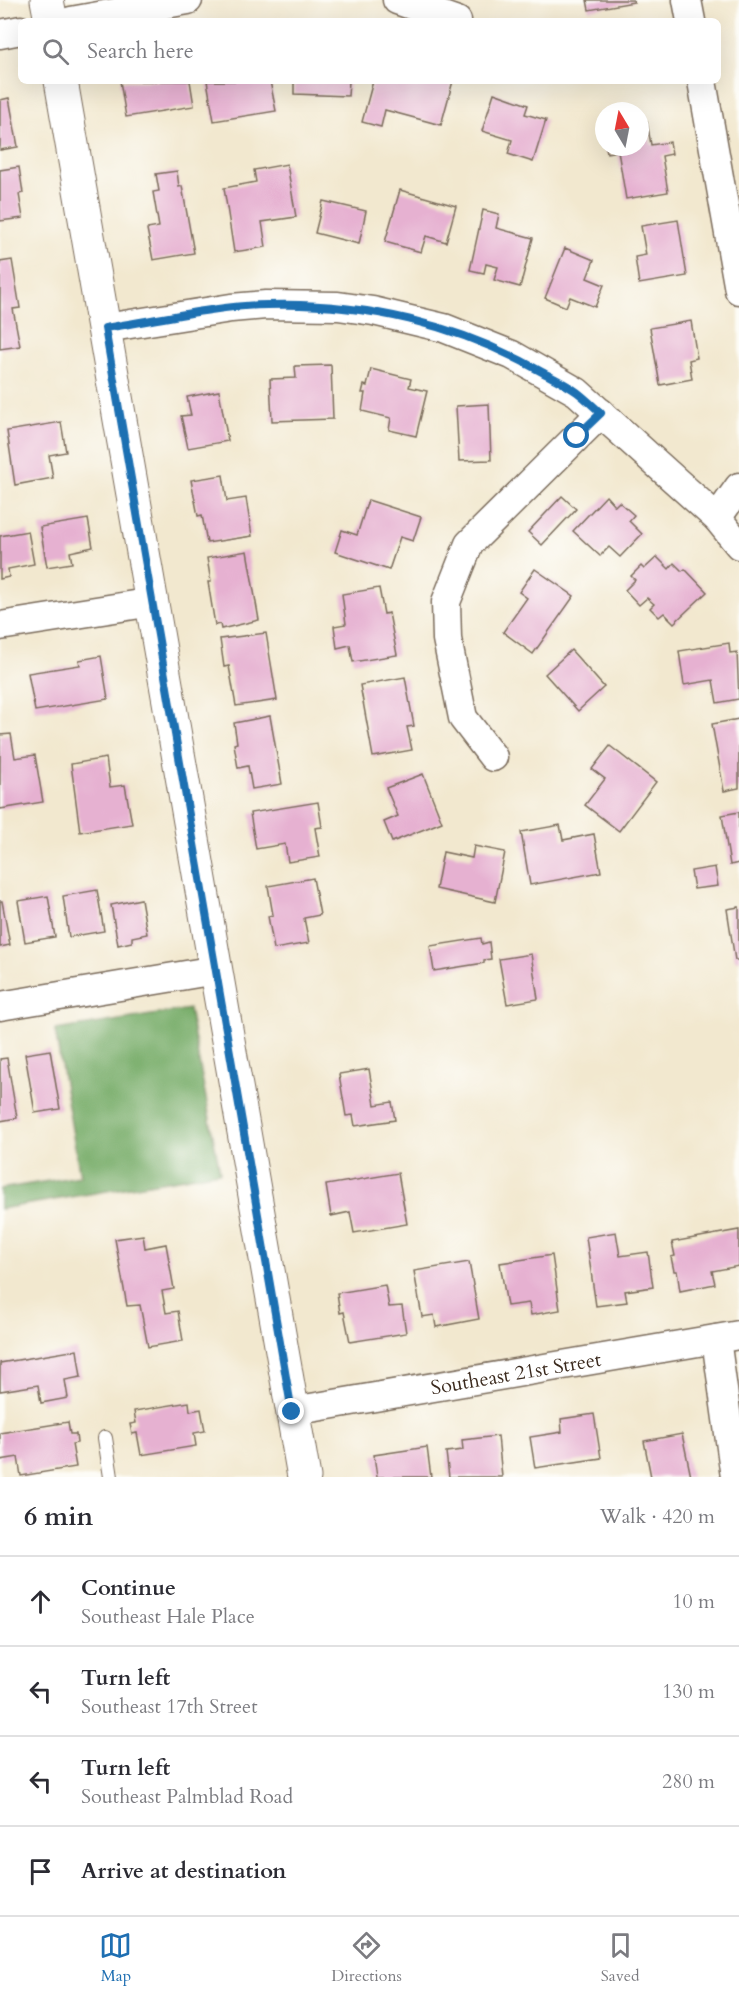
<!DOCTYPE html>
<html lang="en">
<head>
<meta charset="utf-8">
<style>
  :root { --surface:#fff; --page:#f7f7f7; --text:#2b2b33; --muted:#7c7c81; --line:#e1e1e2; --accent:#1f6fb2 }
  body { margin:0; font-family:Cardo,serif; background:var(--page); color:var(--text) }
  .compass { position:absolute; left:595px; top:102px; width:54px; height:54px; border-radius:50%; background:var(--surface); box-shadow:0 6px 24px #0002; rotate:350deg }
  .stop { position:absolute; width:18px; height:18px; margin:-14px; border:4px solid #1f6fb2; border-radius:50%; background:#fff }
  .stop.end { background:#1f6fb2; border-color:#fff; box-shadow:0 2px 6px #0008 }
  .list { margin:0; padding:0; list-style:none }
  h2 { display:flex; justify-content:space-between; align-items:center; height:78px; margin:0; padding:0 24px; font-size:26px }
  h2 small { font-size:20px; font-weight:400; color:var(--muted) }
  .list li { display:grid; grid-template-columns:39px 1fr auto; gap:18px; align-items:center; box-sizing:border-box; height:90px; padding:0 24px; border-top:2px solid var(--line) }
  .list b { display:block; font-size:22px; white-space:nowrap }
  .list p { margin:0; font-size:20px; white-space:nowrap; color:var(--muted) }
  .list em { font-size:20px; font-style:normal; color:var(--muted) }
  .icon { flex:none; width:33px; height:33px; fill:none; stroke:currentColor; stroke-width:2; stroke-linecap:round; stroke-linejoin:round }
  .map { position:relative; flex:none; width:739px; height:1477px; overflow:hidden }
  .search { position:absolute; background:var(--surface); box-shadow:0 6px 24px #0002; left:18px; right:18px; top:18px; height:66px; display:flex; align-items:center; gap:15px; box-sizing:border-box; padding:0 21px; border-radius:9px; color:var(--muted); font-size:22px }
  .sheet { height:438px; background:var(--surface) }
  nav { display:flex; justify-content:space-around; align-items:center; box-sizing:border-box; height:84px; border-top:2px solid var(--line); background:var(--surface); font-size:16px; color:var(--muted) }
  nav a { display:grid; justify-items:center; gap:3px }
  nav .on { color:var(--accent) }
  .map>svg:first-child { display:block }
  .forest { fill:#76ac68; stroke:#586b43; stroke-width:1.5 }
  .building { fill:#e6b1d1 }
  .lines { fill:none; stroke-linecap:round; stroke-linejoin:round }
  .service-casing { stroke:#7b6c5c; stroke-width:16 }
  .minor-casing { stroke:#7b6c5c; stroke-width:31 }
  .tertiary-casing { stroke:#7b6c5c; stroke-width:35 }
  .service { stroke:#fff; stroke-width:14 }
  .minor { stroke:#fff; stroke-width:28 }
  .tertiary { stroke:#fff; stroke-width:33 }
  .route { stroke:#1f6fb2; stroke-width:8 }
  .labels { text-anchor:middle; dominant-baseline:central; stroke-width:5; stroke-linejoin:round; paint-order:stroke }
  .street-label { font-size:20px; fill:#3b2a1e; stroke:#fdfcf7 }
</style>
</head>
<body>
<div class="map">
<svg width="739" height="1477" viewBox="0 0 739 1477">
  <rect width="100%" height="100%" fill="#fdfcf7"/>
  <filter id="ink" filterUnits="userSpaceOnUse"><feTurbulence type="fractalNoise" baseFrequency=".0167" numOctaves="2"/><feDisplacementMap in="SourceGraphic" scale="12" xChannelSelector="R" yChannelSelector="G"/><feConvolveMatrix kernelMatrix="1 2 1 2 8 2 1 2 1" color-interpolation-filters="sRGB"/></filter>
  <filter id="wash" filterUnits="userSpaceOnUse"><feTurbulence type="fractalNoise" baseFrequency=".008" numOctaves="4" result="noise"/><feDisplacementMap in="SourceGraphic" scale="24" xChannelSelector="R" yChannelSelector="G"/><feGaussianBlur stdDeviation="1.35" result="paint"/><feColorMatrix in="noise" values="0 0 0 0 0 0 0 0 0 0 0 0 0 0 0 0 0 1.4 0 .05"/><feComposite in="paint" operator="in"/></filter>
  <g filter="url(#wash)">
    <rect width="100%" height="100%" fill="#f2e8cf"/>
    <!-- forest -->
    <path class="forest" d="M189,1009L220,1172L0,1209V1189L80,1176L55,1030Z"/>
    <g id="blocks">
      <!-- building -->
      <g class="building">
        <path d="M587,0H633L634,2L589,10Z"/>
        <path d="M120,81H190L194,106L126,117Z"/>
        <path d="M207,81H270L276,111L214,121Z"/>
        <path d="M294,81H349L348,96L294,94Z"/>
        <path d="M373,81H453L441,125L385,110L381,127L362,122Z"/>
        <path d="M494,93L528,105L525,114L546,120L533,162L508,154L512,140L482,131Z"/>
        <path d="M9,98L18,147L0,150V100Z"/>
        <path d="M647,122L651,145L670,142L672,154L662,156L668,192L626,199L618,151L607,153L606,147H640V123Z"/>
        <path d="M287,164L296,217L262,222L266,247L234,252L224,188L256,182L254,170Z"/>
        <path d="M19,167L23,193L19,194L23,218L0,221V170Z"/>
        <path d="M177,171L179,187L182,186L194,253L153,260L147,229L159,227L153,192L159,191L156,174Z"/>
        <path d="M400,190L456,206L446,242L426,236L421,252L385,242Z"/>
        <path d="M323,201L366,211L359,244L315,233Z"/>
        <path d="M483,210L499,214L496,228L533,238L520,287L494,280L498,267L486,264L484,273L470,270Z"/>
        <path d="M678,220L687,276L639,284L635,257L646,255L641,226Z"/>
        <path d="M565,248L594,260L587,278L604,285L595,307L570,297L566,307L545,298Z"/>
        <path d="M12,260L20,308L13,309L20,346L0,349V262Z"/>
        <path d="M691,321L697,358L689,360L692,379L660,385L650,328Z"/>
        <path d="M331,365L333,419L272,421L270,379L296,378L295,366Z"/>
        <path d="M371,369L411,379L409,387L427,391L416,436L389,430L391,418L362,411L365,393H362L364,385L367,386Z"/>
        <path d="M219,391L228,441L188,448L181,416L191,415L187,397Z"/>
        <path d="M489,404L491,460L459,461L456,406Z"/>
        <path d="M61,422L66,452L49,455L53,478L15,485L7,431Z"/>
        <path d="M223,475L227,501L246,498L252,536L207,543L202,515L198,516L191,480Z"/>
        <path d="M562,496L576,509L542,545L528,532Z"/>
        <path d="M606,496L615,506L619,502L634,515L629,521L642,534L620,557L609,547L600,556L573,531Z"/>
        <path d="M368,500L421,517L413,541L400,537L389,570L335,552L342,530L357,535Z"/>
        <path d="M88,519L93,547L70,552L72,563L47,567L40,527Z"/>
        <path d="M28,531L34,564L8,569L9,577L0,579V536Z"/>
        <path d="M247,551L259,620L221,629L220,624L215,625L208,582H211L207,558Z"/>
        <path d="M657,557L669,569L674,563L682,571L685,569L707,592L674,623L664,613L659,617L650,608L654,604L647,598L639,605L625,590L635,580L631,576L641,566L644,569Z"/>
        <path d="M535,569L574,596L533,654L503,632L527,598L519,592Z"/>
        <path d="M379,588L384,614L389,613L397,655L353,662L350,645L337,648L334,626L346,624L342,594Z"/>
        <path d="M266,633L277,700L236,706L229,666L224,667L220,639Z"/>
        <path d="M729,643L730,653L737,652L739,699L717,703L713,680L684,685L679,651Z"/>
        <path d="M571,650L604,687L578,711L545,674Z"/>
        <path d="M101,656L108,699L35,711L28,673L80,665L79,660Z"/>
        <path d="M405,677L414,726L407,727L412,750L373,757L360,685Z"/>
        <path d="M270,716L282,784L252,789L248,766L238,768L234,744L237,743L234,723Z"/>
        <path d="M739,719V788L724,791L712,724Z"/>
        <path d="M11,734L15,758L35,755L43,802L0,809V735Z"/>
        <path d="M610,746L656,782L619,831L585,805L605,779L592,769Z"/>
        <path d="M106,758L110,787L125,785L132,824L80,832L71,764Z"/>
        <path d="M423,774L442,822L392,842L384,822L398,816L386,788Z"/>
        <path d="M318,802L322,827L315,828L320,857L288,862L285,844L256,849L250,813Z"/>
        <path d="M739,812V863L730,865L722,815Z"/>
        <path d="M560,825L563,840L594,834L601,872L530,885L521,832Z"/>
        <path d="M474,846L505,852L495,902L436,889L443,852L472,858Z"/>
        <path d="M715,867L718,886L694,889L691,871Z"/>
        <path d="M313,878L320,915L304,918L309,943L274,949L268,916L273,915L268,886Z"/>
        <path d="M97,890L104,931L69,937L63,896Z"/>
        <path d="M48,896L55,937L25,942L18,901Z"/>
        <path d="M141,899L147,934L132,937V942L118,945L111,905Z"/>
        <path d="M0,901H2L10,945L0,947Z"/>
        <path d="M739,907V960H735L727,909Z"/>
        <path d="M481,938L482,944L489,942L491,959L484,960V963L434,971L430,946Z"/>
        <path d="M531,954L538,999L507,1004L499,959Z"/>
        <path d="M50,1050L60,1109L35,1113L25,1054Z"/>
        <path d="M7,1058L17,1118L0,1121V1059Z"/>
        <path d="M369,1069L375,1105L392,1102L395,1120L355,1126L353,1115L346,1116L339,1074Z"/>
        <path d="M398,1173L407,1224L354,1233L350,1212L331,1216L326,1185Z"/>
        <path d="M739,1230V1266L712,1271L715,1284L680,1291L677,1271H674L671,1257L675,1256L672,1242Z"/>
        <path d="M616,1232L620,1256L648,1252L653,1287L625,1291L627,1302L596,1306L586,1237Z"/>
        <path d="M143,1235L145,1248L166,1244L174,1289L162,1291L166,1313L178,1311L183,1341L148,1347L140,1305L127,1306L115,1239Z"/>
        <path d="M552,1255L560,1310L531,1315L529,1303L507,1306L500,1263Z"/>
        <path d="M469,1262L479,1319L436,1327L434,1315L422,1317L414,1271Z"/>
        <path d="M385,1285L389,1307L402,1306L406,1333L350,1342L344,1312L340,1313L337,1293Z"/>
        <path d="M77,1350L81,1377L65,1380L68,1398L41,1403L38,1385L0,1391V1363Z"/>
        <path d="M189,1402L190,1411L201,1409L205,1431L194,1433L196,1446L141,1455L137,1433L132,1434L130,1424L136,1423L134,1411Z"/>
        <path d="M594,1414L601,1458L535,1468L530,1437L562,1432L561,1419Z"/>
        <path d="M68,1422L70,1434H76L77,1443L72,1444L76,1467L21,1476L18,1457L0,1460V1433Z"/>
        <path d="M682,1434L691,1477H651L644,1441Z"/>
        <path d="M498,1436L502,1477H449L446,1452L463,1450L462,1440Z"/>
        <path d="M427,1447L431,1477H377L374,1455Z"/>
      </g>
    </g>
  </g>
  <g filter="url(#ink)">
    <use href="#blocks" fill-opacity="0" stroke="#7b6c5c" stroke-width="1.5"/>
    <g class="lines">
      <defs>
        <path id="service" d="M105,1438L111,1477"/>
        <g id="minor">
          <path d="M397,0L457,21"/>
          <path d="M687,0L691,21"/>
          <path d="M71,21L188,0"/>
          <path d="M0,34L21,30"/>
          <path d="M702,81L739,290"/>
          <path d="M105,328L231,308L266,305L338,306L373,311L444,328L512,355L577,392L717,518L739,545"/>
          <path d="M717,518L739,487"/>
          <path d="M0,626L153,602"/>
          <path d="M493,757L463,718L447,639L446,602L469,544L601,413"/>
          <path d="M0,1006L216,970"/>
          <path d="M716,1339L735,1477"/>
          <path id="s1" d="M293,1411L739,1335"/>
        </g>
        <g id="tertiary">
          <path d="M47,0L51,21"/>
          <path d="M61,81L304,1477"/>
        </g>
      </defs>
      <!-- service casing -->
      <use href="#service" class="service-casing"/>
      <!-- minor casing -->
      <use href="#minor" class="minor-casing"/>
      <!-- tertiary casing -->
      <use href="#tertiary" class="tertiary-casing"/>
      <!-- service -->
      <use href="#service" class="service"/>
      <!-- minor -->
      <use href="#minor" class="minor"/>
      <!-- tertiary -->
      <use href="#tertiary" class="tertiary"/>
    </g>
  </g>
  <g class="lines" filter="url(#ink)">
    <!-- route -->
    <path class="route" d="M292,1412L105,328C158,320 213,306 267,305C363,302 458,324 542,372C553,378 566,384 577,392C585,398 593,406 601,413L577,436"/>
  </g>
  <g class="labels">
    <!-- street labels -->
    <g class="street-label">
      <text stroke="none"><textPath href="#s1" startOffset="226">Southeast 21st Street</textPath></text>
    </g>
  </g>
</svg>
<svg class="compass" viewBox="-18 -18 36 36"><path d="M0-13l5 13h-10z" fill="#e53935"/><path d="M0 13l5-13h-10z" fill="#7c7c81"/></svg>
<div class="stop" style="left:577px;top:436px"></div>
<div class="stop end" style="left:292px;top:1412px"></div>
<div class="search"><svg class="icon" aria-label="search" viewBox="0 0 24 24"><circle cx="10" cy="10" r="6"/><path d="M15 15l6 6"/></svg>Search here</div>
</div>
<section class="sheet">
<h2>6 min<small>Walk · 420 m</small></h2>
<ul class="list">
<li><svg class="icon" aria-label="ahead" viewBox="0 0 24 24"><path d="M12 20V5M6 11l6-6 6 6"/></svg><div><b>Continue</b><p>Southeast Hale Place</p></div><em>10 m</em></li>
<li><svg class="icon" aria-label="left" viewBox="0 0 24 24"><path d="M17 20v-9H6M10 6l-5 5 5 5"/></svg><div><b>Turn left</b><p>Southeast 17th Street</p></div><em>130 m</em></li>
<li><svg class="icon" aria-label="left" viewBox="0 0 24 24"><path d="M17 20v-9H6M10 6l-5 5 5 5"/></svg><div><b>Turn left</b><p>Southeast Palmblad Road</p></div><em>280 m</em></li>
<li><svg class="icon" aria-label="arrive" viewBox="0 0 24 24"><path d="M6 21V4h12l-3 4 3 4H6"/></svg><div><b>Arrive at destination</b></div></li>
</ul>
</section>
<nav>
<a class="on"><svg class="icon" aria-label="map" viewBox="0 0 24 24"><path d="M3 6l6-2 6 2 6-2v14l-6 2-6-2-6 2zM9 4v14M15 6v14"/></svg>Map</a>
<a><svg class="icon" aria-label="directions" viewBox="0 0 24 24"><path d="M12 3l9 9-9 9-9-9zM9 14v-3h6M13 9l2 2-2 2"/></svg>Directions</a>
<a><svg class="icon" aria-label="saved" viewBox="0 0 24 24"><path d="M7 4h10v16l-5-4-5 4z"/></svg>Saved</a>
</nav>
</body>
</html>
